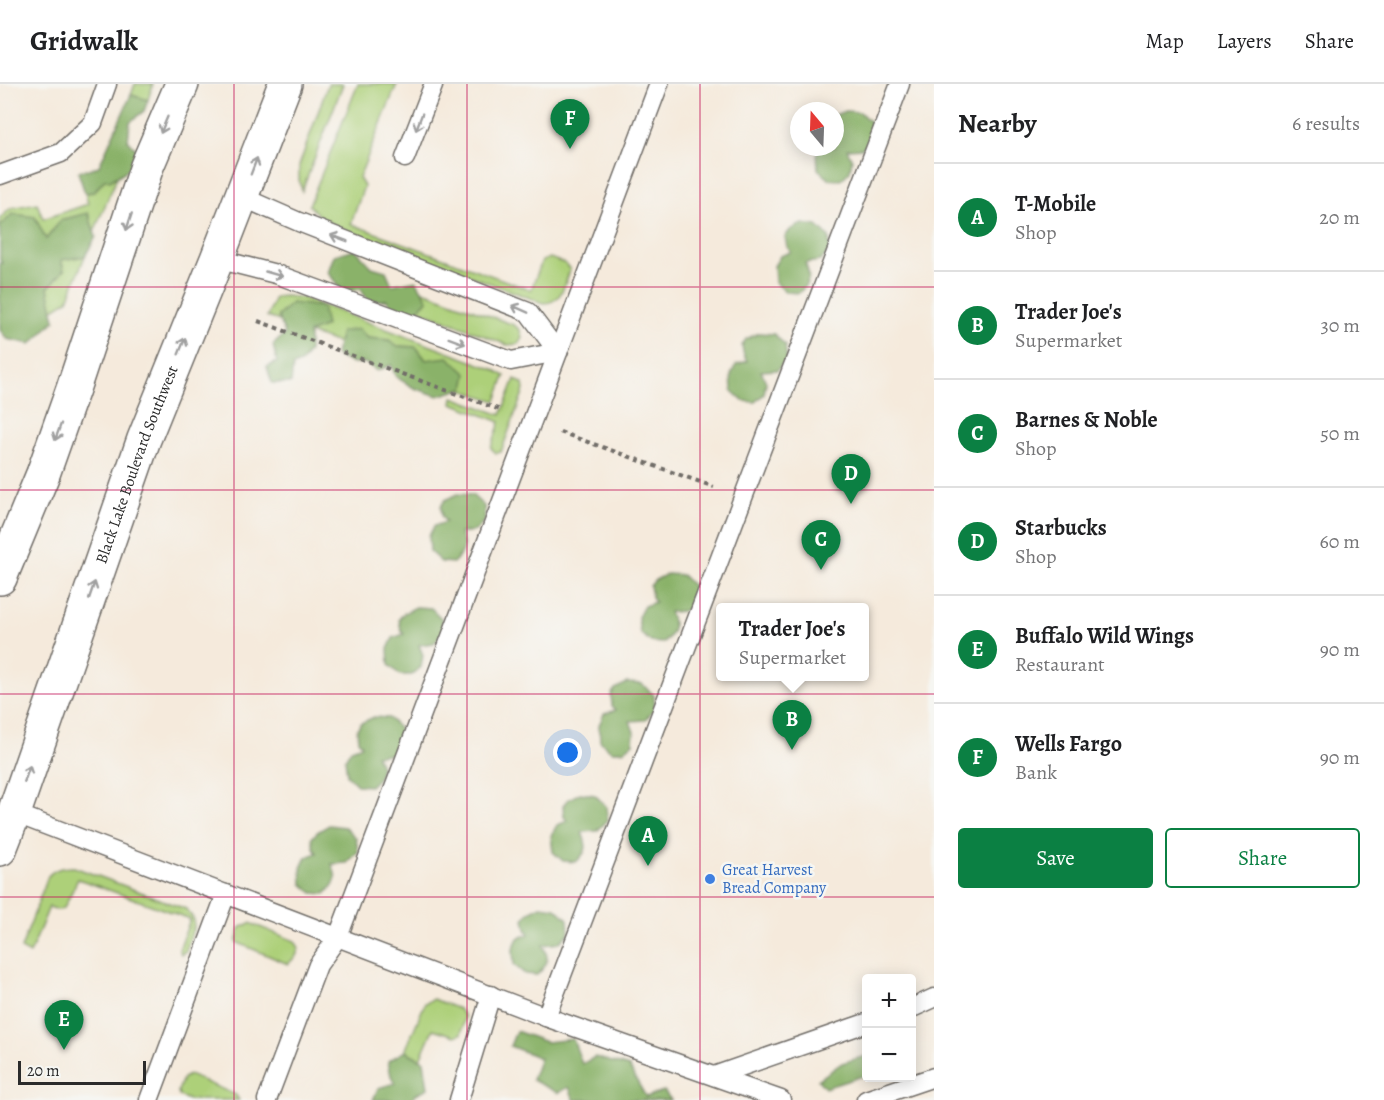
<!DOCTYPE html>
<html lang="en">
<head>
<meta charset="utf-8">
<style>
  :root { --surface:#fff; --page:#f2f2f2; --text:#202124; --muted:#757577; --line:#e0e0e0; --accent:#0b8043 }
  body { margin:0; font-family:Alegreya,serif; background:var(--page); color:var(--text) }
  .controls { position:absolute; right:18px; bottom:18px; display:grid; overflow:hidden; border-radius:6px; box-shadow:0 3px 15px #0003 }
  .controls button { width:54px; height:54px; display:grid; place-items:center; padding:0; border:0; border-bottom:2px solid var(--line); background:var(--surface); color:var(--text); font:30px sans-serif }
  .compass { position:absolute; left:790px; top:18px; width:54px; height:54px; border-radius:50%; background:var(--surface); box-shadow:0 3px 15px #0003; rotate:341deg }
  .scale { position:absolute; left:18px; bottom:15px; width:128px; box-sizing:border-box; padding-left:6px; border:3px solid #2b2b2b; border-top:0; font-size:16px; line-height:21px; white-space:nowrap; color:#2b2b2b; -webkit-text-stroke:4px #f6f6f2; paint-order:stroke }
  .you { position:absolute; left:568px; top:669px; width:21px; height:21px; margin:-15px; border:4px solid #fff; border-radius:50%; background:#1a73e8; box-shadow:0 0 0 9px #1a73e833 }
  .badge { display:grid; place-items:center; width:39px; height:39px; border-radius:50%; background:var(--accent); color:#fff; font-size:20px; font-weight:700 }
  .pin { position:absolute; translate:-50% -50px; filter:drop-shadow(0 2px 3px #0008) }
  .pin::after { content:''; position:absolute; top:32px; width:21px; height:18px; background:inherit; clip-path:polygon(0 0,100% 0,50% 100%) }
  .popup { position:absolute; left:716px; top:519px; width:153px; height:78px; box-sizing:border-box; display:grid; place-content:center; border-radius:6px; background:var(--surface); filter:drop-shadow(0 2px 4px #0005); font-size:20px; white-space:nowrap; color:var(--muted) }
  .popup b { font-size:22px; color:var(--text) }
  .popup::after { content:''; position:absolute; left:50%; top:100%; margin-left:-12px; border:12px solid transparent; border-top-color:var(--surface) }
  .list { margin:0; padding:0; list-style:none }
  h2 { display:flex; justify-content:space-between; align-items:center; height:78px; margin:0; padding:0 24px; font-size:26px }
  h2 small { font-size:20px; font-weight:400; color:var(--muted) }
  .list li { display:grid; grid-template-columns:39px 1fr auto; gap:18px; align-items:center; box-sizing:border-box; height:108px; padding:0 24px; border-top:2px solid var(--line) }
  .list b { display:block; font-size:22px; white-space:nowrap }
  .list p { margin:0; font-size:20px; white-space:nowrap; color:var(--muted) }
  .list em { font-size:20px; font-style:normal; color:var(--muted) }
  .actions { display:flex; gap:12px; padding:18px 24px }
  .actions a { flex:1; padding:14px 0; border:2px solid var(--accent); border-radius:6px; text-align:center; font-size:21px; color:var(--accent) }
  .actions .main { background:var(--accent); color:#fff }
  .map { position:relative; flex:none; width:934px; height:1016px; overflow:hidden }
  header { display:flex; align-items:center; gap:36px; box-sizing:border-box; height:84px; padding:0 30px; background:var(--surface); border-bottom:2px solid var(--line) }
  header strong { font-size:28px }
  nav { display:flex; gap:33px; margin-inline-start:auto; font-size:21px }
  main { display:flex }
  aside { flex:1; background:var(--surface) }
  .map>svg:first-child { display:block }
  .green { fill:#add079; stroke:#6c7e52; stroke-width:1.5 }
  .forest { fill:#8ab269; stroke:#5a6e4a; stroke-width:1.5 }
  .lines { fill:none; stroke-linecap:round; stroke-linejoin:round }
  .service-casing { stroke:#726e69; stroke-width:21 }
  .primary-casing { stroke:#726e69; stroke-width:36 }
  .path { stroke:#726e69; stroke-width:4; stroke-dasharray:4.5 4.5; stroke-linecap:butt }
  .service { stroke:#fff; stroke-width:18 }
  .primary { stroke:#fff; stroke-width:33 }
  .oneway { stroke:#a0a0a0 }
  .grid { fill:none; stroke:#c2185b; stroke-width:1.5; stroke-opacity:0.55 }
  .shop-dot { fill:#3f7fe0; stroke:#f6f6f2; stroke-width:2 }
  .labels { text-anchor:middle; dominant-baseline:central; stroke-width:5; stroke-linejoin:round; paint-order:stroke }
  .street-label { font-size:16px; fill:#2b2b2b; stroke:#f6f6f2 }
  .shop-label { font-size:16px; fill:#366cbe; stroke:#f6f6f2; text-anchor:start }
</style>
</head>
<body>
<header>
<strong>Gridwalk</strong>
<nav><a>Map</a><a>Layers</a><a>Share</a></nav>
</header>
<main>
<div class="map">
<svg width="934" height="1016" viewBox="0 0 934 1016">
  <rect width="100%" height="100%" fill="#f6f6f2"/>
  <filter id="ink" filterUnits="userSpaceOnUse"><feTurbulence type="fractalNoise" baseFrequency=".0167" numOctaves="2"/><feDisplacementMap in="SourceGraphic" scale="12" xChannelSelector="R" yChannelSelector="G"/><feConvolveMatrix kernelMatrix="1 2 1 2 8 2 1 2 1" color-interpolation-filters="sRGB"/></filter>
  <filter id="wash" filterUnits="userSpaceOnUse"><feTurbulence type="fractalNoise" baseFrequency=".008" numOctaves="4" result="noise"/><feDisplacementMap in="SourceGraphic" scale="24" xChannelSelector="R" yChannelSelector="G"/><feGaussianBlur stdDeviation="1.35" result="paint"/><feColorMatrix in="noise" values="0 0 0 0 0 0 0 0 0 0 0 0 0 0 0 0 0 1.4 0 .05"/><feComposite in="paint" operator="in"/></filter>
  <g filter="url(#wash)">
    <rect width="100%" height="100%" fill="#f5eadc"/>
    <!-- green -->
    <g class="green">
      <path d="M135,0H153L148,16L131,11Z"/>
      <path d="M328,0H343L302,107L299,96V82Z"/>
      <path d="M358,0H397L359,94L364,102L351,140L531,206L542,177L550,174L566,180L570,186C564,202 562,219 543,219L339,143L322,135L309,121Z"/>
      <path d="M118,91L94,148L88,129L46,155L0,142V134L11,124L37,119L43,135L88,120L85,109L94,108L105,95L110,97Z"/>
      <path d="M85,172L68,216L52,226L48,204L64,186L61,176Z"/>
      <path d="M421,206L514,241L520,246L522,254L518,260L507,261L417,225L428,216Z"/>
      <path d="M285,212L303,214L493,285L505,292L496,317L459,305L464,304L426,276L416,263L396,262L389,256L367,254L341,248L338,259L309,249L278,232L279,237L267,233L275,213Z"/>
      <path d="M515,295L523,300L524,306L501,368L496,369L491,364L500,338L452,319L453,313L501,331Z"/>
      <path d="M74,783L186,825L193,834L194,842L186,867L181,870L179,866L190,835L78,795L64,824L58,826L49,823L30,870L21,865L48,792C55,784 64,783 74,783Z"/>
      <path d="M250,839L295,857L299,864L296,872L288,880L236,858L240,844Z"/>
      <path d="M433,915L459,925L465,933L461,950L455,952L433,945L420,975L405,967L425,919Z"/>
      <path d="M189,991L236,1011L239,1016H189L179,1012L178,1007L183,994Z"/>
    </g>
    <!-- forest -->
    <g class="forest">
      <path d="M131,11L148,16L144,27L130,38L128,57L137,66L132,83L110,97L105,95L94,108L85,109L78,88L99,82Z"/>
      <path d="M845,27L860,28L871,39L873,54L863,64L847,65L852,76L850,87L841,96L829,95L818,85L817,69L820,63H835V31Z"/>
      <path d="M88,129L96,153L85,172L61,176L64,186L48,204L55,236L31,260L7,255L0,246V180L2,179L0,176V142L13,130L35,133L46,155L61,136Z"/>
      <path d="M802,140L817,142L829,153L830,167L820,177L805,179C811,193 810,198 799,209L786,208L775,198L774,182L780,172L791,168L787,163L785,153L790,146Z"/>
      <path d="M355,165L372,183L386,187L392,201L416,196L428,216L411,231L392,227L387,216L368,217L361,205L342,208L328,188L334,171Z"/>
      <path d="M292,219L322,223L326,242L309,249V267L302,278L293,282L291,299H272L267,283L277,278L273,261L285,250L278,232Z"/>
      <path d="M358,245L367,254L389,256L396,262L416,263L426,276L448,273L467,290L464,304L438,312L414,304L396,293L391,281L377,287L365,279H350L335,271L341,248Z"/>
      <path d="M759,249L774,250L785,261L787,276L777,286L761,287L766,298L764,310L755,318L743,317L732,307L731,291L736,281L747,277L744,272L742,262L746,255Z"/>
      <path d="M457,410L472,411L484,422L485,436L475,447L460,449C466,463 465,468 453,479L441,478L430,468L429,452L434,442L446,438L442,433L441,422L445,416Z"/>
      <path d="M667,490L682,491L693,502L695,517L685,527L669,528C676,543 675,548 663,559L651,558L640,549L638,533L644,522L655,518L652,513L650,502L655,496Z"/>
      <path d="M416,523L431,524L442,535L444,549L434,559L419,561L423,571L421,583L412,591H400L389,581L388,565L393,554L404,550L401,546L399,535L404,529Z"/>
      <path d="M627,599L642,600L654,611L655,625L645,636L630,637L634,648L633,659L623,667H611L600,657L599,641L604,630L616,626L612,622L611,611L615,605Z"/>
      <path d="M374,633L389,634L400,645L402,660L391,670L376,671L381,682L379,693L370,702L357,701L347,691L345,675L351,665L362,661L358,656L357,645L361,639Z"/>
      <path d="M580,709L595,711L606,722L608,736L597,747L582,748C588,763 588,767 576,778L563,777L553,768L551,752L557,741L568,737L564,733L563,722L567,716Z"/>
      <path d="M329,741L345,743L356,754L358,768L347,779L332,780C338,795 337,799 325,810L313,809L302,800L301,784L306,773L317,769L314,765L312,754L317,748Z"/>
      <path d="M541,822L556,824L568,835L569,849L559,859L543,861C550,876 548,880 537,891L525,890L514,881L513,865L518,854L529,850L526,845L524,835L529,828Z"/>
      <path d="M516,947L546,958L573,955L582,980L595,973L629,983L646,1013L664,1007L671,1016H574L569,1003L558,1009L532,996L540,974L510,962Z"/>
      <path d="M405,967L424,977L428,1004L414,1011V1016H373L378,1004L395,999L391,992L388,977Z"/>
      <path d="M866,972V991L825,1004L818,996L842,979Z"/>
    </g>
  </g>
  <g filter="url(#ink)">
    <g class="lines">
      <defs>
        <g id="service">
          <path d="M405,74L433,2"/>
          <path d="M0,91L61,69L93,39L107,0"/>
          <path d="M217,175L276,190L511,277L558,268L528,228L299,138L242,113"/>
          <path d="M14,729L546,933L781,1016"/>
          <path d="M912,924L934,914"/>
          <path d="M546,933L900,0"/>
          <path d="M714,992L866,939"/>
          <path d="M149,1016L226,810"/>
          <path d="M267,1016L318,881L338,853L659,0"/>
          <path d="M459,1016L491,911"/>
          <path d="M866,1016L934,993"/>
        </g>
        <g id="primary">
          <path d="M0,494L43,390L73,305L147,82L182,0"/>
          <path id="s1" d="M0,765L14,729L144,355L217,175L285,0"/>
        </g>
      </defs>
      <!-- service casing -->
      <use href="#service" class="service-casing"/>
      <!-- primary casing -->
      <use href="#primary" class="primary-casing"/>
      <!-- path -->
      <g class="path">
        <path d="M258,237L503,327"/>
        <path d="M560,348L714,403"/>
      </g>
      <!-- service -->
      <use href="#service" class="service"/>
      <!-- primary -->
      <use href="#primary" class="primary"/>
    </g>
    <!-- one-way arrows -->
    <defs><path id="oneway-shaft" d="M-6 0H5M1.5-3L5.5 0L1.5 3" fill="none" stroke-width="1.6" stroke-linecap="round" stroke-linejoin="round" transform="scale(1.5)"/></defs>
    <g class="oneway">
      <use href="#oneway-shaft" transform="translate(419 38) rotate(111)"/>
      <use href="#oneway-shaft" transform="translate(164 41) rotate(113)"/>
      <use href="#oneway-shaft" transform="translate(254 82) rotate(-69)"/>
      <use href="#oneway-shaft" transform="translate(129 138) rotate(108)"/>
      <use href="#oneway-shaft" transform="translate(339 154) rotate(-159)"/>
      <use href="#oneway-shaft" transform="translate(274 190) rotate(16)"/>
      <use href="#oneway-shaft" transform="translate(520 225) rotate(-156)"/>
      <use href="#oneway-shaft" transform="translate(457 257) rotate(20)"/>
      <use href="#oneway-shaft" transform="translate(182 262) rotate(-68)"/>
      <use href="#oneway-shaft" transform="translate(58 348) rotate(110)"/>
      <use href="#oneway-shaft" transform="translate(92 506) rotate(-71)"/>
      <use href="#oneway-shaft" transform="translate(27 690) rotate(-71)"/>
    </g>
  </g>
  <!-- grid -->
  <path class="grid" d="M234,0V1016M467,0V1016M700,0V1016M0,203H934M0,406H934M0,610H934M0,813H934"/>
  <!-- markers -->
  <circle class="shop-dot" cx="710" cy="795" r="6"/>
  <g class="labels">
    <!-- street labels -->
    <g class="street-label">
      <text stroke="none"><textPath href="#s1" startOffset="408">Black Lake Boulevard Southwest</textPath></text>
    </g>
    <!-- shop labels -->
    <g class="shop-label">
      <text x="722" y="786">Great Harvest<tspan x="722" dy="18">Bread Company</tspan></text>
    </g>
  </g>
</svg>
<div class="controls">
<button>+</button>
<button>−</button>
</div>
<svg class="compass" viewBox="-18 -18 36 36"><path d="M0-13l5 13h-10z" fill="#e53935"/><path d="M0 13l5-13h-10z" fill="#757577"/></svg>
<div class="scale">20 m</div>
<div class="you"></div>
<div class="pin badge" style="left:648px;top:782px">A</div>
<div class="pin badge" style="left:792px;top:666px">B</div>
<div class="popup"><b>Trader Joe's</b>Supermarket</div>
<div class="pin badge" style="left:821px;top:486px">C</div>
<div class="pin badge" style="left:851px;top:420px">D</div>
<div class="pin badge" style="left:64px;top:966px">E</div>
<div class="pin badge" style="left:570px;top:65px">F</div>
</div>
<aside>
<h2>Nearby<small>6 results</small></h2>
<ul class="list">
<li><span class="badge">A</span><div><b>T-Mobile</b><p>Shop</p></div><em>20 m</em></li>
<li><span class="badge">B</span><div><b>Trader Joe's</b><p>Supermarket</p></div><em>30 m</em></li>
<li><span class="badge">C</span><div><b>Barnes &amp; Noble</b><p>Shop</p></div><em>50 m</em></li>
<li><span class="badge">D</span><div><b>Starbucks</b><p>Shop</p></div><em>60 m</em></li>
<li><span class="badge">E</span><div><b>Buffalo Wild Wings</b><p>Restaurant</p></div><em>90 m</em></li>
<li><span class="badge">F</span><div><b>Wells Fargo</b><p>Bank</p></div><em>90 m</em></li>
</ul>
<div class="actions"><a class="main">Save</a><a>Share</a></div>
</aside>
</main>
</body>
</html>
